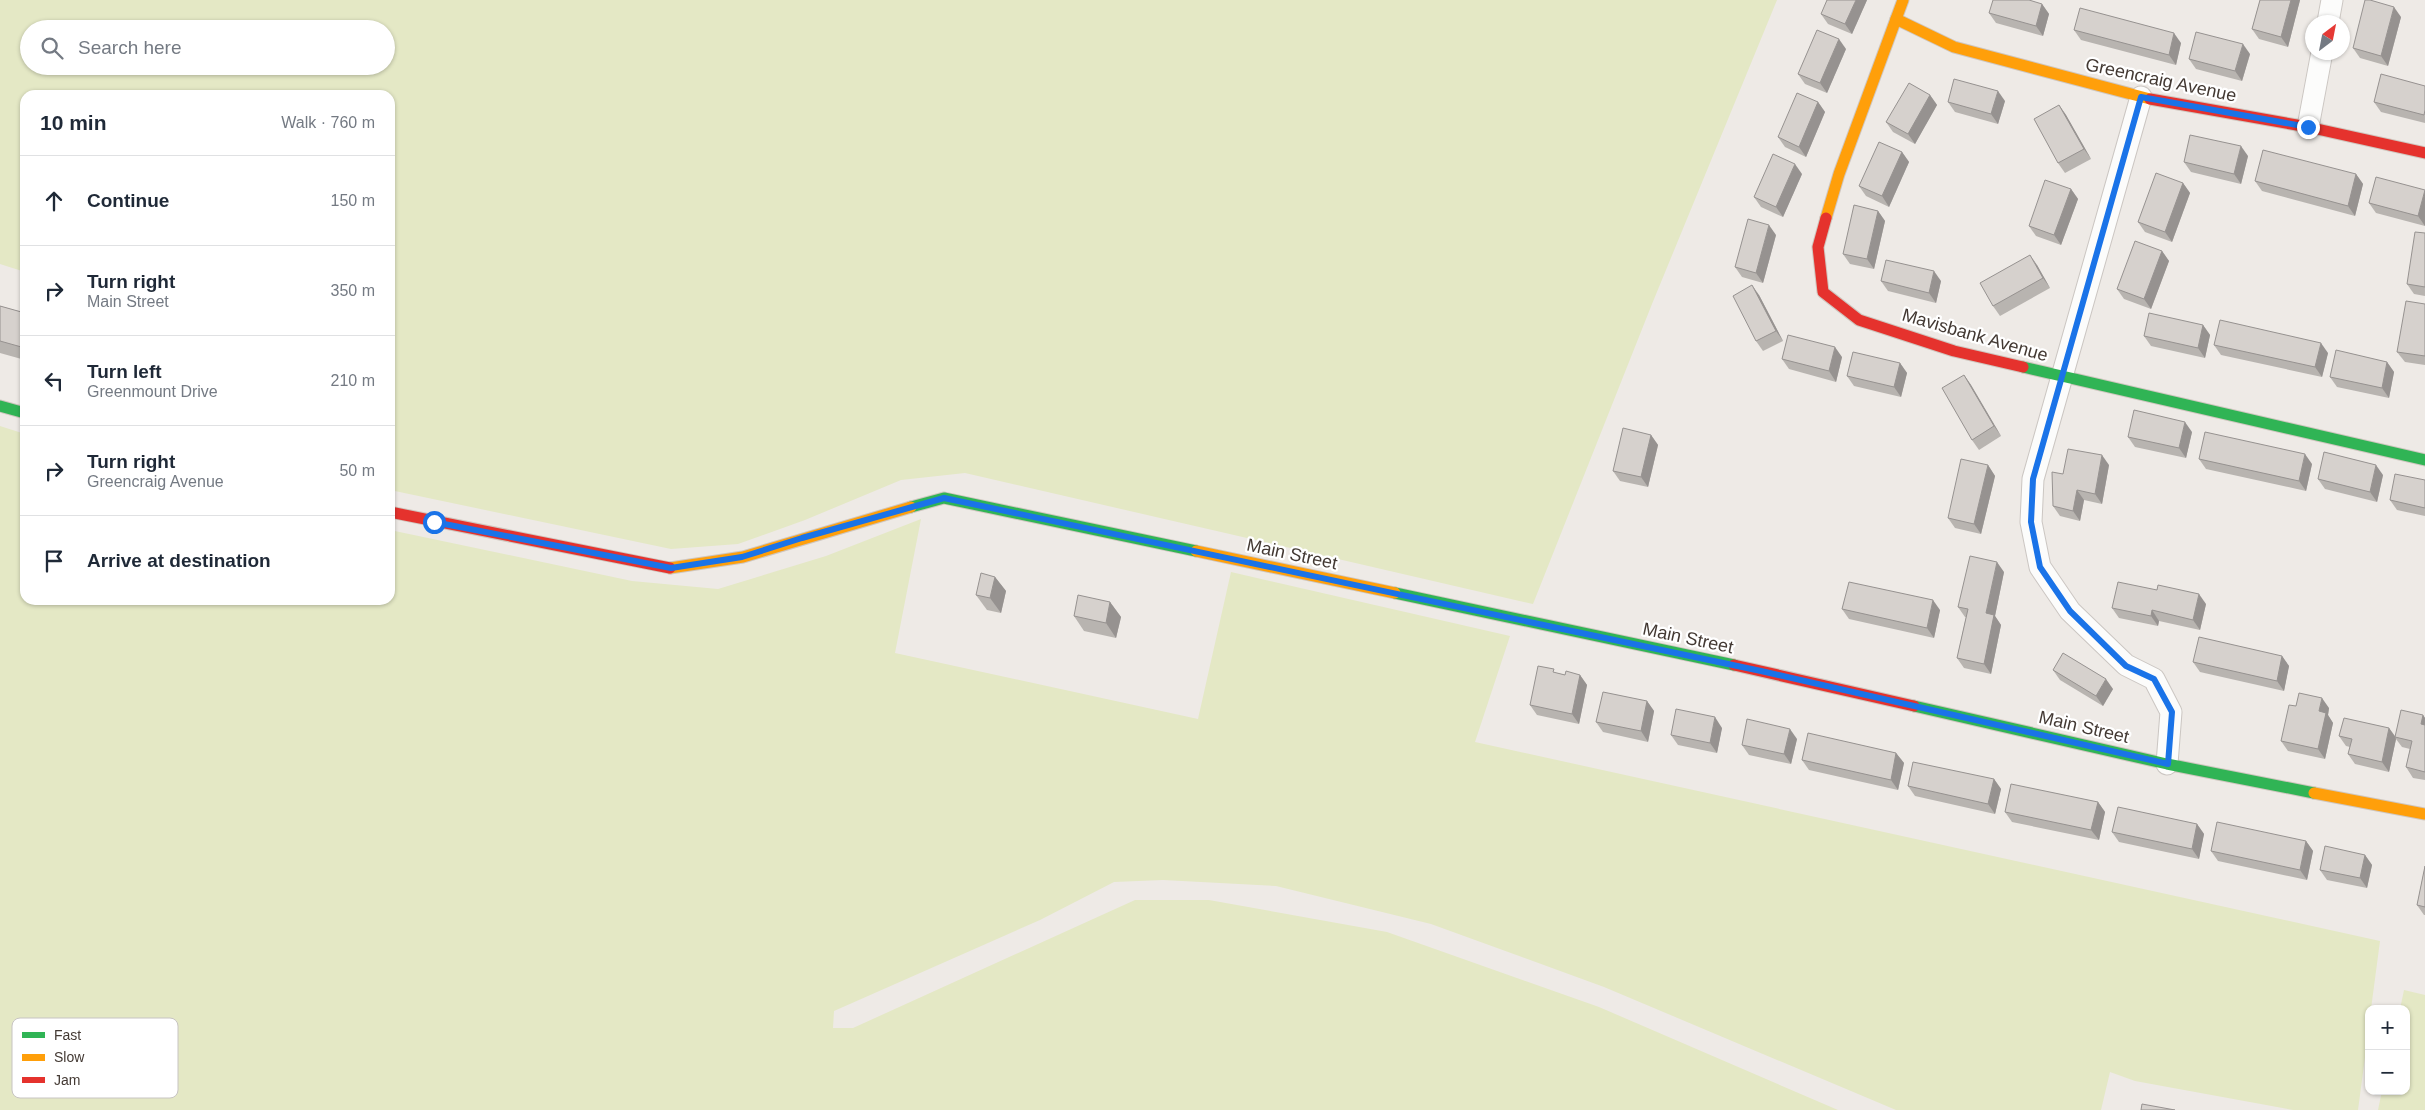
<!DOCTYPE html>
<html lang="en">
<head>
<meta charset="utf-8">
<style>
  :root { --surface:#fff; --page:#f2f2f3; --text:#1f2937; --muted:#747a83; --line:#e0e1e3 }
  body { margin:0; font-family:Arial,sans-serif; background:var(--page); color:var(--text) }
  .controls { position:absolute; right:15px; bottom:15px; display:grid; overflow:hidden; border-radius:10px; box-shadow:0 1px 4px #0004 }
  .controls button { width:45px; height:45px; display:grid; place-items:center; padding:0; border:0; border-bottom:1px solid var(--line); background:var(--surface); color:var(--text); font:25px sans-serif }
  .compass { position:absolute; left:2305px; top:15px; width:45px; height:45px; border-radius:50%; background:var(--surface); box-shadow:0 1px 4px #0004; rotate:32deg }
  .stop { position:absolute; width:15px; height:15px; margin:-11px; border:4px solid #1a73e8; border-radius:50%; background:#fff }
  .stop.end { background:#1a73e8; border-color:#fff; box-shadow:0 1px 5px #0008 }
  .list { margin:0; padding:0; list-style:none }
  h2 { display:flex; justify-content:space-between; align-items:center; height:65px; margin:0; padding:0 20px; font-size:21px }
  h2 small { font-size:16px; font-weight:400; color:var(--muted) }
  .list li { display:grid; grid-template-columns:32px 1fr auto; gap:15px; align-items:center; box-sizing:border-box; height:90px; padding:0 20px; border-top:1px solid var(--line) }
  .list b { display:block; font-size:19px; white-space:nowrap }
  .list p { margin:0; font-size:16px; white-space:nowrap; color:var(--muted) }
  .list em { font-size:16px; font-style:normal; color:var(--muted) }
  .icon { flex:none; width:28px; height:28px; fill:none; stroke:currentColor; stroke-width:2; stroke-linecap:round; stroke-linejoin:round }
  .map { position:relative; flex:none; width:2425px; height:1110px; overflow:hidden }
  .search { position:absolute; background:var(--surface); box-shadow:0 1px 4px #0004; left:20px; top:20px; width:375px; height:55px; display:flex; align-items:center; gap:12px; box-sizing:border-box; padding:0 18px; border-radius:28px; color:var(--muted); font-size:19px }
  .panel { position:absolute; background:var(--surface); box-shadow:0 1px 4px #0004; left:20px; top:90px; width:375px; height:515px; border-radius:15px }
  .map>svg:first-child { display:block }
  .green { fill:#e4e8c5; fill-rule:evenodd }
  .lines { fill:none; stroke-linecap:round; stroke-linejoin:round }
  .street-casing { stroke:#cbc6c2; stroke-width:23 }
  .fast-casing { stroke:#cfc6be; stroke-width:13 }
  .slow-casing { stroke:#cfc6be; stroke-width:13 }
  .jam-casing { stroke:#cfc6be; stroke-width:13 }
  .street { stroke:#fcfcfb; stroke-width:21 }
  .fast { stroke:#30b455; stroke-width:11 }
  .slow { stroke:#ff9f0a; stroke-width:11 }
  .jam { stroke:#e5322d; stroke-width:11 }
  .wall { fill:#b8b4b0 }
  .shaded-wall { fill:#969290 }
  .building { fill:#d6d1cd; stroke:#969290 }
  .route { stroke:#1a73e8; stroke-width:6 }
  .labels { text-anchor:middle; dominant-baseline:central; stroke-width:4.5; stroke-linejoin:round; paint-order:stroke }
  .street-label { font-size:18px; fill:#433933; stroke:#fff }
  .key { fill:#fff; stroke:#c7c4c2; stroke-width:1 }
  .key-label { font-size:14px; fill:#433933 }
</style>
</head>
<body>
<div class="map">
<svg width="2425" height="1110" viewBox="0 0 2425 1110">
  <rect width="100%" height="100%" fill="#eeeae6"/>
  <!-- green -->
  <g class="green">
    <path d="M0,0H1777L1652,304L1533,604L965,473L901,480L805,520L738,544L671,549L390,490V95H25V272L0,264ZM29,29H386V66H29Z"/>
    <path d="M0,426L25,434V600H390V530L632,581L718,589L826,556L921,519L895,653L1198,719L1231,572L1510,636L1475,742L2380,941L2371,1009H2369V1027L2358,1110H2293L2135,1081L2110,1072L2101,1110H1896L1604,987L1431,924L1276,886L1163,880L1114,882L1040,920L834,1011L833,1028H853L1135,900H1209L1387,932L1599,1007L1838,1110H0Z"/>
    <path d="M2404,990L2425,995V1110H2378L2382,1091H2406V1009H2400Z"/>
  </g>
  <g class="lines">
    <defs>
      <g id="street">
        <path d="M2328,22L2332,0"/>
        <path d="M2141,97L2033,479L2031,522L2040,567L2070,611L2126,665L2154,679L2171,712L2167,764"/>
        <path d="M2308,127L2322,52"/>
      </g>
      <g id="fast">
        <path d="M2023,367L2425,460"/>
        <path d="M0,406L25,413"/>
        <path d="M911,507L944,498L1196,551"/>
        <path d="M1395,593L1734,665"/>
        <path d="M1914,706L2167,764L2314,793"/>
      </g>
      <g id="slow">
        <path d="M1896,19L1954,47L2150,99"/>
        <path d="M1826,218L1839,174L1903,0"/>
        <path d="M1196,551L1395,593"/>
        <path d="M670,568L743,557L911,507"/>
        <path d="M2314,793L2425,814"/>
      </g>
      <g id="jam">
        <path d="M2150,99L2308,127L2425,153"/>
        <path d="M1826,218L1818,247L1823,292L1859,320L1954,351L2023,367"/>
        <path d="M390,512L670,568"/>
        <path d="M1734,665L1914,706"/>
      </g>
    </defs>
    <!-- street casing -->
    <use href="#street" class="street-casing"/>
    <!-- fast casing -->
    <use href="#fast" class="fast-casing"/>
    <!-- slow casing -->
    <use href="#slow" class="slow-casing"/>
    <!-- jam casing -->
    <use href="#jam" class="jam-casing"/>
    <!-- street -->
    <use href="#street" class="street"/>
    <!-- fast -->
    <use href="#fast" class="fast"/>
    <!-- slow -->
    <use href="#slow" class="slow"/>
    <!-- jam -->
    <use href="#jam" class="jam"/>
  </g>
  <!-- wall -->
  <g class="wall">
    <path d="M1867,0L1852,34L1828,24L1821,14Z"/>
    <path d="M2260,0H2300L2288,47L2259,39L2252,29Z"/>
    <path d="M2042,4L2049,14L2043,36L1996,23L1989,13Z"/>
    <path d="M2401,17L2388,66L2360,58L2353,48Z"/>
    <path d="M2074,30L2181,43L2176,65L2081,40Z"/>
    <path d="M1846,49L1827,93L1805,84L1798,74Z"/>
    <path d="M2250,54L2242,81L2196,69L2189,59Z"/>
    <path d="M2425,86V123L2381,112L2374,102Z"/>
    <path d="M1930,95L1937,105L1915,144L1893,132L1886,122Z"/>
    <path d="M2005,101L1998,124L1955,112L1948,102Z"/>
    <path d="M1818,102L1825,112L1806,157L1785,147L1778,137Z"/>
    <path d="M2059,105L2066,115L2091,159L2065,173L2058,163Z"/>
    <path d="M1902,152L1909,162L1889,207L1866,196L1859,186Z"/>
    <path d="M2248,156L2241,184L2191,172L2184,162Z"/>
    <path d="M1802,174L1783,217L1761,207L1754,197Z"/>
    <path d="M2356,174L2363,184L2355,216L2262,191L2255,181Z"/>
    <path d="M2183,183L2190,193L2172,242L2145,232L2138,222Z"/>
    <path d="M2071,189L2078,199L2061,245L2036,236L2029,226Z"/>
    <path d="M2425,191V226L2376,213L2369,203Z"/>
    <path d="M1878,211L1885,221L1874,269L1850,264L1843,254Z"/>
    <path d="M2425,233V296L2414,294L2407,284Z"/>
    <path d="M1776,235L1763,283L1742,277L1735,267Z"/>
    <path d="M2162,251L2169,261L2151,309L2124,299L2117,289Z"/>
    <path d="M2037,265L2050,288L2000,316L1993,306Z"/>
    <path d="M1881,281H1941L1936,303L1888,291Z"/>
    <path d="M1759,295L1783,341L1763,351L1756,341Z"/>
    <path d="M2425,304V365L2405,362L2397,352Z"/>
    <path d="M0,306L25,313V360L0,353Z"/>
    <path d="M2203,325L2210,335L2205,358L2151,346L2144,336Z"/>
    <path d="M2214,345L2328,353L2322,377L2221,355Z"/>
    <path d="M1842,357L1836,382L1789,369L1782,359Z"/>
    <path d="M2387,362L2394,372L2389,398L2337,387L2330,377Z"/>
    <path d="M1900,363L1907,373L1901,397L1854,386L1847,376Z"/>
    <path d="M1964,375L1971,385L2001,436L1979,450L1972,440Z"/>
    <path d="M2192,432L2186,458L2135,447L2128,437Z"/>
    <path d="M1651,435L1658,445L1648,487L1620,481L1613,471Z"/>
    <path d="M2199,459L2312,464L2306,491L2206,469Z"/>
    <path d="M1988,465L1995,476L1981,534L1955,528L1948,518Z"/>
    <path d="M2109,465L2102,504L2084,500L2080,521L2060,516L2053,506L2063,474Z"/>
    <path d="M2383,475L2377,502L2325,489L2318,479Z"/>
    <path d="M2425,480V516L2397,510L2390,500Z"/>
    <path d="M2004,572L1995,616L2001,625L1991,674L1964,668L1957,658L1966,617H1965L1958,607Z"/>
    <path d="M995,577L1006,591L1001,613L987,610L976,595Z"/>
    <path d="M1110,602L1121,617L1116,638L1084,631L1074,616Z"/>
    <path d="M2206,604L2200,630L2159,621L2158,626L2119,618L2112,608Z"/>
    <path d="M1842,609L1940,610L1934,638L1849,619Z"/>
    <path d="M2282,656L2289,666L2284,691L2200,672L2193,662Z"/>
    <path d="M2053,670L2113,689L2103,706L2060,680Z"/>
    <path d="M1557,673L1565,675H1580L1587,685L1579,724L1537,715L1530,705Z"/>
    <path d="M1647,701L1654,711L1648,742L1603,732L1596,722Z"/>
    <path d="M2296,706L2329,708L2328,715L2333,723L2325,759L2288,751L2281,741Z"/>
    <path d="M2423,715L2425,718V780L2413,778L2406,767L2410,749L2402,747L2396,739L2389,772L2355,764L2348,754L2350,747L2346,746L2339,736L2389,728L2395,736Z"/>
    <path d="M1722,728L1717,753L1678,745L1671,735Z"/>
    <path d="M1797,739L1791,764L1749,755L1742,745Z"/>
    <path d="M1896,753L1904,763L1898,790L1809,770L1802,760Z"/>
    <path d="M1994,779L2001,789L1995,814L1915,796L1908,786Z"/>
    <path d="M2098,802L2105,812L2099,840L2012,822L2005,812Z"/>
    <path d="M2197,824L2204,834L2199,859L2119,842L2112,832Z"/>
    <path d="M2306,841L2313,851L2307,880L2218,861L2211,851Z"/>
    <path d="M2365,855L2372,865L2367,888L2327,880L2320,870Z"/>
    <path d="M2425,866V915H2424L2417,905Z"/>
  </g>
  <!-- shaded-wall -->
  <g class="shaded-wall">
    <path d="M1856,0H1867L1852,34L1845,24Z"/>
    <path d="M2291,0H2300L2288,47L2281,37Z"/>
    <path d="M2042,4L2049,14L2043,36L2036,26Z"/>
    <path d="M2394,7L2401,17L2388,66L2381,56Z"/>
    <path d="M2174,33L2181,43L2176,65L2169,55Z"/>
    <path d="M1839,39L1846,49L1827,93L1820,83Z"/>
    <path d="M2243,44L2250,54L2242,81L2235,71Z"/>
    <path d="M1998,91L2005,101L1998,124L1991,114Z"/>
    <path d="M1930,95L1937,105L1915,144L1908,134Z"/>
    <path d="M1818,102L1825,112L1806,157L1799,147Z"/>
    <path d="M2059,105L2066,115L2091,159L2084,149Z"/>
    <path d="M2241,146L2248,156L2241,184L2234,174Z"/>
    <path d="M1902,152L1909,162L1889,207L1882,196Z"/>
    <path d="M1795,164L1802,174L1783,217L1776,207Z"/>
    <path d="M2356,174L2363,184L2355,216L2348,206Z"/>
    <path d="M2183,183L2190,193L2172,242L2165,232Z"/>
    <path d="M2071,189L2078,199L2061,245L2054,235Z"/>
    <path d="M2425,190V226L2418,216Z"/>
    <path d="M1878,211L1885,221L1874,269L1867,259Z"/>
    <path d="M1769,225L1776,235L1763,283L1756,273Z"/>
    <path d="M2162,251L2169,261L2151,309L2144,299Z"/>
    <path d="M2030,255L2037,265L2050,288L2043,278Z"/>
    <path d="M1934,271L1941,281L1936,303L1929,293Z"/>
    <path d="M1752,285L1759,295L1783,341L1776,331Z"/>
    <path d="M2203,325L2210,335L2205,358L2198,348Z"/>
    <path d="M2321,343L2328,353L2322,377L2315,367Z"/>
    <path d="M1835,347L1842,357L1836,382L1829,371Z"/>
    <path d="M2387,362L2394,372L2389,398L2382,388Z"/>
    <path d="M1900,363L1907,373L1901,397L1894,387Z"/>
    <path d="M1964,375L1971,385L2001,436L1994,426Z"/>
    <path d="M2185,422L2192,432L2186,458L2179,448Z"/>
    <path d="M1651,435L1658,445L1648,487L1641,477Z"/>
    <path d="M2305,454L2312,464L2306,491L2299,481Z"/>
    <path d="M2102,455L2109,465L2102,504L2095,494Z"/>
    <path d="M1988,465L1995,476L1981,534L1974,524Z"/>
    <path d="M2376,465L2383,475L2377,502L2370,492Z"/>
    <path d="M2077,490L2084,500L2080,521L2073,511Z"/>
    <path d="M1997,562L2004,572L1995,616L2001,625L1991,674L1984,664L1986,613Z"/>
    <path d="M995,577L1006,591L1001,613L990,598Z"/>
    <path d="M2199,594L2206,604L2200,630L2193,620Z"/>
    <path d="M1933,600L1940,610L1934,638L1927,628Z"/>
    <path d="M1110,602L1121,617L1116,638L1106,623Z"/>
    <path d="M2152,610L2159,621L2158,626L2151,616Z"/>
    <path d="M2282,656L2289,666L2284,691L2277,681Z"/>
    <path d="M1580,675L1587,685L1579,724L1572,714Z"/>
    <path d="M2106,679L2113,689L2103,706L2096,696Z"/>
    <path d="M2322,698L2329,708L2328,715L2333,723L2325,759L2318,749L2319,711Z"/>
    <path d="M1647,701L1654,711L1648,742L1641,731Z"/>
    <path d="M2423,715L2425,718V730L2421,724Z"/>
    <path d="M1715,717L1722,728L1717,753L1710,743Z"/>
    <path d="M2389,728L2396,738L2395,737L2396,739L2389,772L2382,762Z"/>
    <path d="M1790,729L1797,739L1791,764L1784,754Z"/>
    <path d="M1896,753L1904,763L1898,790L1891,780Z"/>
    <path d="M1994,779L2001,789L1995,814L1988,804Z"/>
    <path d="M2098,802L2105,812L2099,840L2091,830Z"/>
    <path d="M2197,824L2204,834L2199,859L2192,849Z"/>
    <path d="M2306,841L2313,851L2307,880L2300,870Z"/>
    <path d="M2365,855L2372,865L2367,888L2360,878Z"/>
  </g>
  <!-- building -->
  <g class="building">
    <path d="M1827,0H1856L1845,24L1821,14Z"/>
    <path d="M1993,0H2029L2042,4L2036,26L1989,13Z"/>
    <path d="M2260,0H2291L2281,37L2252,29Z"/>
    <path d="M2365,0H2370L2394,7L2381,56L2353,48Z"/>
    <path d="M2080,8L2174,33L2169,55L2074,30Z"/>
    <path d="M1817,30L1839,39L1820,83L1798,74Z"/>
    <path d="M2196,32L2243,44L2235,71L2189,59Z"/>
    <path d="M2381,74L2425,86V110L2424,115L2374,102Z"/>
    <path d="M1954,79L1998,91L1991,114L1948,102Z"/>
    <path d="M1909,83L1930,95L1908,134L1886,122Z"/>
    <path d="M1797,93L1818,102L1799,147L1778,137Z"/>
    <path d="M2059,105L2084,149L2058,163L2034,119Z"/>
    <path d="M2190,135L2241,146L2234,174L2184,162Z"/>
    <path d="M1879,142L1902,152L1882,196L1859,186Z"/>
    <path d="M2263,150L2356,174L2348,206L2255,181Z"/>
    <path d="M1773,154L1795,164L1776,207L1754,197Z"/>
    <path d="M2156,173L2183,183L2165,232L2138,222Z"/>
    <path d="M2376,177L2425,190L2418,216L2369,203Z"/>
    <path d="M2045,180L2071,189L2054,235L2029,226Z"/>
    <path d="M1854,205L1878,211L1867,259L1843,254Z"/>
    <path d="M1748,219L1769,225L1756,273L1735,267Z"/>
    <path d="M2415,232L2425,233V287L2407,284Z"/>
    <path d="M2135,241L2162,251L2144,299L2117,289Z"/>
    <path d="M2030,255L2043,278L1993,306L1980,283Z"/>
    <path d="M1886,260L1934,271L1929,293L1881,281Z"/>
    <path d="M1752,285L1776,331L1756,341L1733,296Z"/>
    <path d="M2406,301L2425,304V356L2397,352Z"/>
    <path d="M0,306L25,313V348L0,341Z"/>
    <path d="M2149,313L2203,325L2198,348L2144,336Z"/>
    <path d="M2220,320L2321,343L2315,367L2214,345Z"/>
    <path d="M1788,335L1835,347L1829,371L1782,359Z"/>
    <path d="M2336,350L2387,362L2382,388L2330,377Z"/>
    <path d="M1853,352L1900,363L1894,387L1847,376Z"/>
    <path d="M1964,375L1994,426L1972,440L1942,388Z"/>
    <path d="M2134,410L2185,422L2179,448L2128,437Z"/>
    <path d="M1623,428L1651,435L1641,477L1613,471Z"/>
    <path d="M2205,432L2305,454L2299,481L2199,459Z"/>
    <path d="M2068,449L2102,455L2095,494L2077,490L2073,511L2053,506L2052,472L2063,474Z"/>
    <path d="M2324,452L2376,465L2370,492L2318,479Z"/>
    <path d="M1961,459L1988,465L1974,524L1948,518Z"/>
    <path d="M2395,474L2425,480V508L2390,500Z"/>
    <path d="M1970,556L1997,562L1986,613L1994,615L1984,664L1957,658L1968,609L1958,607Z"/>
    <path d="M981,573L995,577L990,598L976,595Z"/>
    <path d="M1849,582L1933,600L1927,628L1842,609Z"/>
    <path d="M2118,582L2157,590L2158,585L2199,594L2193,620L2152,610L2151,616L2112,608Z"/>
    <path d="M1078,595L1110,602L1106,623L1074,616Z"/>
    <path d="M2199,637L2282,656L2277,681L2193,662Z"/>
    <path d="M2063,653L2106,679L2096,696L2053,670Z"/>
    <path d="M1538,666L1554,669L1553,672L1565,675L1566,671L1580,675L1572,714L1530,705Z"/>
    <path d="M1603,692L1647,701L1641,731L1596,722Z"/>
    <path d="M2299,693L2322,698L2319,711L2326,713L2318,749L2281,741L2289,705L2296,706Z"/>
    <path d="M1676,709L1715,717L1710,743L1671,735Z"/>
    <path d="M2401,710L2423,715L2421,724L2425,725V772L2406,767L2412,741L2395,737Z"/>
    <path d="M2344,718L2389,728L2382,762L2348,754L2352,739L2339,736Z"/>
    <path d="M1747,719L1790,729L1784,754L1742,745Z"/>
    <path d="M1808,733L1896,753L1891,780L1802,760Z"/>
    <path d="M1913,762L1994,779L1988,804L1908,786Z"/>
    <path d="M2011,784L2098,802L2091,830L2005,812Z"/>
    <path d="M2118,807L2197,824L2192,849L2112,832Z"/>
    <path d="M2217,822L2306,841L2300,870L2211,851Z"/>
    <path d="M2325,846L2365,855L2360,878L2320,870Z"/>
    <path d="M2425,866V907L2417,905Z"/>
    <path d="M2142,1104L2175,1110H2141Z"/>
  </g>
  <g class="lines">
    <!-- route -->
    <path class="route" d="M434,522L671,568L742,557L802,538L944,498L1761,671L2168,764L2172,712L2154,679L2126,666L2070,611L2040,567L2031,522L2033,479L2141,97L2308,127"/>
  </g>
  <g class="labels">
    <!-- street labels -->
    <g class="street-label">
      <text transform="translate(2161 80) rotate(12)">Greencraig Avenue</text>
      <text transform="translate(1975 335) rotate(16)">Mavisbank Avenue</text>
      <text transform="translate(1292 554) rotate(12)">Main Street</text>
      <text transform="translate(1688 638) rotate(12)">Main Street</text>
      <text transform="translate(2084 727) rotate(13)">Main Street</text>
    </g>
  </g>
  <!-- legend -->
  <rect x="12" y="1018" width="166" height="80" rx="8" class="key"/>
  <rect x="22" y="1032" width="23" height="6" fill="#30b455"/>
  <rect x="22" y="1054" width="23" height="7" fill="#ff9f0a"/>
  <rect x="22" y="1077" width="23" height="6" fill="#e5322d"/>
  <g class="key-label">
    <text x="54" y="1040">Fast</text>
    <text x="54" y="1062">Slow</text>
    <text x="54" y="1085">Jam</text>
  </g>
</svg>
<div class="controls">
<button>+</button>
<button>−</button>
</div>
<svg class="compass" viewBox="-18 -18 36 36"><path d="M0-13l5 13h-10z" fill="#e53935"/><path d="M0 13l5-13h-10z" fill="#747a83"/></svg>
<div class="stop" style="left:434px;top:522px"></div>
<div class="stop end" style="left:2308px;top:127px"></div>
<div class="search"><svg class="icon" aria-label="search" viewBox="0 0 24 24"><circle cx="10" cy="10" r="6"/><path d="M15 15l6 6"/></svg>Search here</div>
<section class="panel">
<h2>10 min<small>Walk · 760 m</small></h2>
<ul class="list">
<li><svg class="icon" aria-label="ahead" viewBox="0 0 24 24"><path d="M12 20V5M6 11l6-6 6 6"/></svg><div><b>Continue</b></div><em>150 m</em></li>
<li><svg class="icon" aria-label="right" viewBox="0 0 24 24"><path d="M7 20v-9h11M14 6l5 5-5 5"/></svg><div><b>Turn right</b><p>Main Street</p></div><em>350 m</em></li>
<li><svg class="icon" aria-label="left" viewBox="0 0 24 24"><path d="M17 20v-9H6M10 6l-5 5 5 5"/></svg><div><b>Turn left</b><p>Greenmount Drive</p></div><em>210 m</em></li>
<li><svg class="icon" aria-label="right" viewBox="0 0 24 24"><path d="M7 20v-9h11M14 6l5 5-5 5"/></svg><div><b>Turn right</b><p>Greencraig Avenue</p></div><em>50 m</em></li>
<li><svg class="icon" aria-label="arrive" viewBox="0 0 24 24"><path d="M6 21V4h12l-3 4 3 4H6"/></svg><div><b>Arrive at destination</b></div></li>
</ul>
</section>
</div>
</body>
</html>
